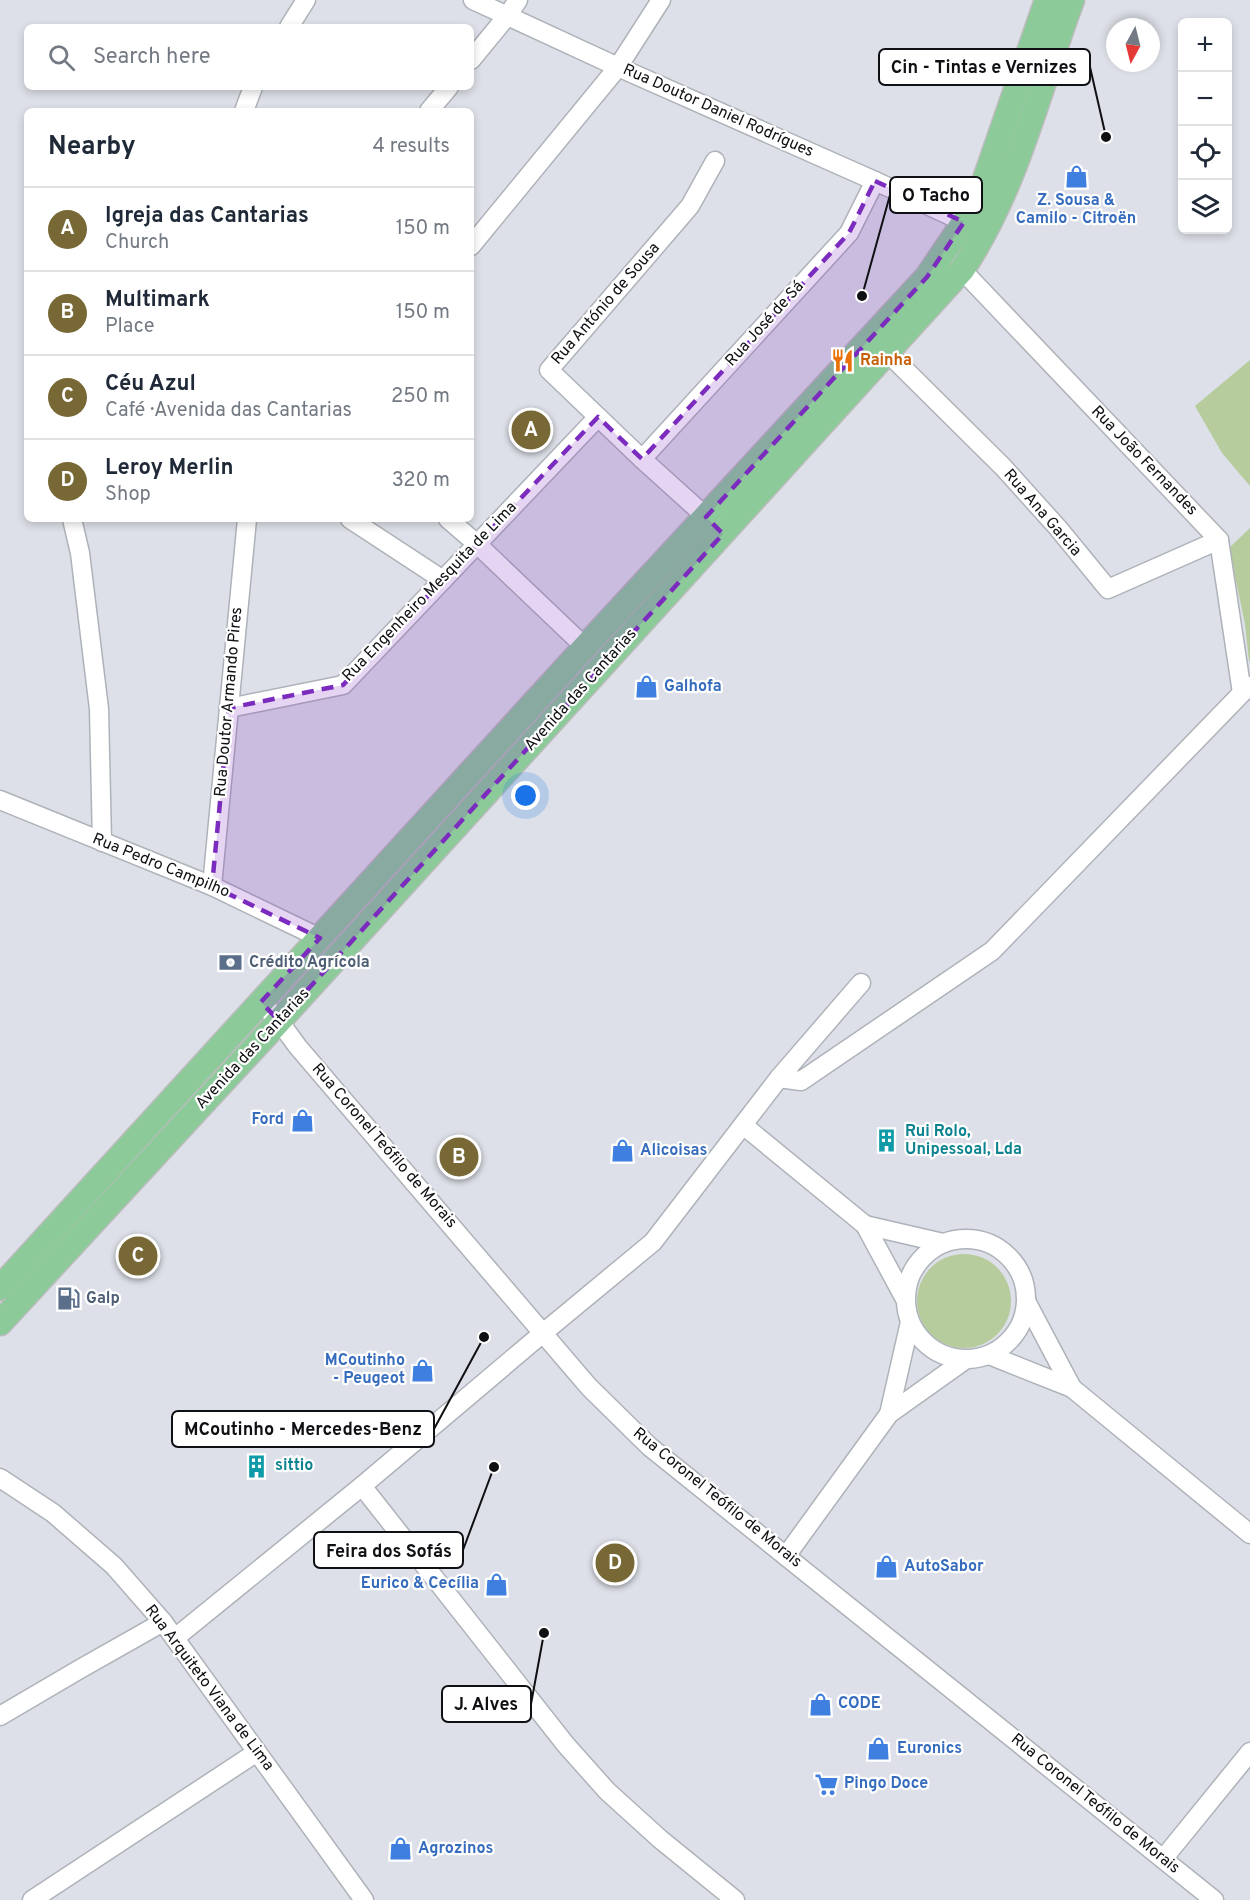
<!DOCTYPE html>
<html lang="en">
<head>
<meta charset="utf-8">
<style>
  :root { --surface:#fff; --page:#f6f6f7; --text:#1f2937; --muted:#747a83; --line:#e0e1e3; --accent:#776835 }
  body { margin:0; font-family:Overpass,sans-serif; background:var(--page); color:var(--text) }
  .controls { position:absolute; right:18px; top:18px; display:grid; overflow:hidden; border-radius:9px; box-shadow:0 3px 9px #0003 }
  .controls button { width:54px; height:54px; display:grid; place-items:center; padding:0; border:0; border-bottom:2px solid var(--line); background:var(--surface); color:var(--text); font:30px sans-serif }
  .compass { position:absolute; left:1106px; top:18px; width:54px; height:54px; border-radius:50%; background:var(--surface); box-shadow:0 3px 9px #0003; rotate:187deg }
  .you { position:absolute; left:526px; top:796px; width:21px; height:21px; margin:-15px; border:4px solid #fff; border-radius:50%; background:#1a73e8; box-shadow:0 0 0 9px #1a73e833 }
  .badge { display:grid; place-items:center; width:39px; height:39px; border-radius:50%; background:var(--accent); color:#fff; font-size:20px; font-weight:700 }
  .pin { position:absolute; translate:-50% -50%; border:3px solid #fff; box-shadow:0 2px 6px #0006 }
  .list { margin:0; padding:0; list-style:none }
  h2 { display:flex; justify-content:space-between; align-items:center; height:78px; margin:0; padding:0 24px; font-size:26px }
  h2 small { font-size:20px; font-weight:400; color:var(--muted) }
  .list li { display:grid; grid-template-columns:39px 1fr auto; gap:18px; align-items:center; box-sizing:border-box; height:84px; padding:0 24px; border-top:2px solid var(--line) }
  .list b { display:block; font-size:22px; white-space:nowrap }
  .list p { margin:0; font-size:20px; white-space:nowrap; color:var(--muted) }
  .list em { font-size:20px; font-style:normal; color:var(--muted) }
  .icon { flex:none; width:33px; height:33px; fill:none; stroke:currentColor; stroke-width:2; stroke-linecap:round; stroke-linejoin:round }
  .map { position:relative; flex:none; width:1250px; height:1900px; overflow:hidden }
  .search { position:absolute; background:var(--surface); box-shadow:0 3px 9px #0003; left:24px; top:24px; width:450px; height:66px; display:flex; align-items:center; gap:15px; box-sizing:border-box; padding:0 21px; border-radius:9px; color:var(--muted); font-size:22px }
  .panel { position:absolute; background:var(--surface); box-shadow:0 3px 9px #0003; left:24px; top:108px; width:450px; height:414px; border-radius:9px }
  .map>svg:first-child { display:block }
  .green { fill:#b6cc9c }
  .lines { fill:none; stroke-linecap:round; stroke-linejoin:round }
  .minor-casing { stroke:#aeb2b9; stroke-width:21 }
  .major-casing { stroke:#bcbcbd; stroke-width:27 }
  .minor { stroke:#fff; stroke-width:18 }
  .major { stroke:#8cca9a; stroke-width:24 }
  .marked { fill:#7b2cbf; fill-opacity:0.2; stroke:#7b2cbf; stroke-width:4.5; stroke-dasharray:12 8; stroke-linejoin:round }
  .labels { text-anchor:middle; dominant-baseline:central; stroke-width:4.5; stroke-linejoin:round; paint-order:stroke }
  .street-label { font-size:16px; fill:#0f1013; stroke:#fff }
  .shop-label { font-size:16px; font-weight:bold; fill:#366cbe; stroke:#fff; text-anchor:start }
  .food-label { font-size:16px; font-weight:bold; fill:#c56008; stroke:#fff; text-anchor:start }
  .service-label { font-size:16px; font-weight:bold; fill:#4e5e75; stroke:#fff; text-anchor:start }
  .culture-label { font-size:16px; font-weight:bold; fill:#0d838f; stroke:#fff; text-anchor:start }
  .leader { fill:none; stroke:#0f1013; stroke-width:2 }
  .callout-dot { fill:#0f1013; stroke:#fff; stroke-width:2 }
  .callout { fill:#fff; stroke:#0f1013; stroke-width:2 }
  .callout-label { font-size:18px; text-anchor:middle; font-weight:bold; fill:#0f1013 }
</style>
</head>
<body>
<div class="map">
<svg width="1250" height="1900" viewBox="0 0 1250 1900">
  <rect width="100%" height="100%" fill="#dde0e8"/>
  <!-- green -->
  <g class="green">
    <path d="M1250,360V486L1222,453L1195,406Z"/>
    <path d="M1250,528V661H1249L1245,624L1229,548Z"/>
    <path d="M633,609L636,611L615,638L480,786L475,782Z"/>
    <path d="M467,789L472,794L344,933L343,932L368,897Z"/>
    <circle cx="964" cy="1301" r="47"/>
  </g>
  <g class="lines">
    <defs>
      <g id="minor">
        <path d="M473,0L618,67L875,181L964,222"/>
        <path d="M289,27L306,0"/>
        <path d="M471,60L508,15L518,0"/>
        <path d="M244,111L253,87"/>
        <path d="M429,111L449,87"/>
        <path d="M471,246L618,67L661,0"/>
        <path d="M962,270L1219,540L1242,693"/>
        <path d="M888,353L1003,467L1058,528L1108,589L1219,540"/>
        <path d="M642,459L849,233L875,181"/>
        <path d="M72,519L80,553L99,709L102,842"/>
        <path d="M350,519L443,580"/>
        <path d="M448,519L477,544L585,647"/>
        <path d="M714,524L642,459L549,370L690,206L715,161"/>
        <path d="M229,708L343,685L598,417"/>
        <path d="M0,800L212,886L320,938"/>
        <path d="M212,886L247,519"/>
        <path d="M261,1002L279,1021L298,1047L589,1387L650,1447L1214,1900"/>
        <path d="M779,1078L801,1081L992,951L1242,693L1250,686"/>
        <path d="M743,1125L865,1225L905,1299"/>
        <path d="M865,1225L943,1243"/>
        <circle cx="966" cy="1299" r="60"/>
        <path d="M1027,1303L1072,1388"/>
        <path d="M989,1355L1072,1388L1250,1534"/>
        <path d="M889,1414L910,1322"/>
        <path d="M0,1478L53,1513L114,1566L163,1622L364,1900"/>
        <path d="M362,1486L566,1745L607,1791L660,1839L735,1900"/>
        <path d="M786,1556L889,1414L965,1360"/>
        <path d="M175,1638L362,1486L543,1333L653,1242L779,1078L861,983"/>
        <path d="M0,1716L80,1669L163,1622"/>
        <path d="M1163,1859L1250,1752"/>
        <path d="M32,1900L257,1752"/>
      </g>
      <g id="major">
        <path d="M0,1288L585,647L927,277L964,222L981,191L1047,0"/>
        <path d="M0,1323L279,1021L962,270C1017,188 1038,91 1072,0"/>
      </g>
    </defs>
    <!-- minor casing -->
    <use href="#minor" class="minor-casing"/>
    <!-- major casing -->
    <use href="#major" class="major-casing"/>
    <!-- minor -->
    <use href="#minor" class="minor"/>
    <!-- major -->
    <use href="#major" class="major"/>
  </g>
  <!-- marked area -->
  <path class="marked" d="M875,181L964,222L927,277L706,517L723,534L279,1021L261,1002L320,938L212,886L229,708L343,685L598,417L642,459L849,233Z"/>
  <!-- icons -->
  <defs>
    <symbol id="shop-bare" viewBox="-9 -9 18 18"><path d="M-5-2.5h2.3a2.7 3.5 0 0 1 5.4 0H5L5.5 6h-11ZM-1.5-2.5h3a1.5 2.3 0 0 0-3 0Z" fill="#3f7fe0" stroke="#fff" stroke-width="2.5" paint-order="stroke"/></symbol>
    <symbol id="restaurant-bare" viewBox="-9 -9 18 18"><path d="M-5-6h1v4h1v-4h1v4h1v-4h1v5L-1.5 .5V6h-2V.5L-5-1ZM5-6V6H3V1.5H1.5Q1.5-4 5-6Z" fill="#e8710a" stroke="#fff" stroke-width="2.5" paint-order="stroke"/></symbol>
    <symbol id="bank-bare" viewBox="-9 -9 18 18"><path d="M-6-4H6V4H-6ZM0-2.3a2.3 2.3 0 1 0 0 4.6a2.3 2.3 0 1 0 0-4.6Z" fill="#5c6f8a" stroke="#fff" stroke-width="2.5" paint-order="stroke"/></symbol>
    <symbol id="building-bare" viewBox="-9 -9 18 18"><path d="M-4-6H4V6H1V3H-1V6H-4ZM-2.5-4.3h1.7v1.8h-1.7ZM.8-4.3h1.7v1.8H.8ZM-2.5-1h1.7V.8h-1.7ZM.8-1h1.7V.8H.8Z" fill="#0f9aa8" stroke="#fff" stroke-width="2.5" paint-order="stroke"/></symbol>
    <symbol id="fuel-bare" viewBox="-9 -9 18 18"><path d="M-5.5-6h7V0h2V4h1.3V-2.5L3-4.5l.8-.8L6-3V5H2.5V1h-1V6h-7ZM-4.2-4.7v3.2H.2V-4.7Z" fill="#5c6f8a" stroke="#fff" stroke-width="2.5" paint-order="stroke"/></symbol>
    <symbol id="supermarket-bare" viewBox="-9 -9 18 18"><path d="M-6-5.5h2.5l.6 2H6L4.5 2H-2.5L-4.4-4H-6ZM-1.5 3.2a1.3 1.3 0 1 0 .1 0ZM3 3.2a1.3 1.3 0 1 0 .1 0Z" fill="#3f7fe0" stroke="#fff" stroke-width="2.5" paint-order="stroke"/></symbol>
  </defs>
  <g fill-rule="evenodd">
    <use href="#shop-bare" x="1060" y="160" width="33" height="33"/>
    <use href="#restaurant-bare" x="826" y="344" width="33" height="33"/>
    <use href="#shop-bare" x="630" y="670" width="33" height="33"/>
    <use href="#bank-bare" x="214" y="946" width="33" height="33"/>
    <use href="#shop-bare" x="286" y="1104" width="33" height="33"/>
    <use href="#building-bare" x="870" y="1124" width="33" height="33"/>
    <use href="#shop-bare" x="606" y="1134" width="33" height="33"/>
    <use href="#fuel-bare" x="52" y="1282" width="33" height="33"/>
    <use href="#shop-bare" x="406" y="1354" width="33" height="33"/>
    <use href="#building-bare" x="240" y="1450" width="33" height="33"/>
    <use href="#shop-bare" x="870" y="1550" width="33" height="33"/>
    <use href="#shop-bare" x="480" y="1568" width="33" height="33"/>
    <use href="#shop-bare" x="804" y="1688" width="33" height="33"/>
    <use href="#shop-bare" x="862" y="1732" width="33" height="33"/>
    <use href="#supermarket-bare" x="810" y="1768" width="33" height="33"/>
    <use href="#shop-bare" x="384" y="1832" width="33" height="33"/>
  </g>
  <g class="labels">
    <!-- street labels -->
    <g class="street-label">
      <text transform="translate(718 111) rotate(24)">Rua Doutor Daniel Rodrígues</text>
      <text transform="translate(606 304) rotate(-49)">Rua António de Sousa</text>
      <text transform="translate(765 324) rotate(-48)">Rua José de Sá</text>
      <text transform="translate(1144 461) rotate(46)">Rua João Fernandes</text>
      <text transform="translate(1042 513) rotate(49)">Rua Ana Garcia</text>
      <text transform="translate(430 592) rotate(-46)">Rua Engenheiro Mesquita de Lima</text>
      <text transform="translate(581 690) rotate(-48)">Avenida das Cantarias</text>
      <text transform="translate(229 702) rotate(-85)">Rua Doutor Armando Pires</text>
      <text transform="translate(161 866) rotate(22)">Rua Pedro Campilho</text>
      <text transform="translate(253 1049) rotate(-47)">Avenida das Cantarias</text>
      <text transform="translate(384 1146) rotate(49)">Rua Coronel Teófilo de Morais</text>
      <text transform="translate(717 1498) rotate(39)">Rua Coronel Teófilo de Morais</text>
      <text transform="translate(209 1688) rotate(53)">Rua Arquiteto Viana de Lima</text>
      <text transform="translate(1095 1804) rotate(39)">Rua Coronel Teófilo de Morais</text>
    </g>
    <!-- shop labels -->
    <g class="shop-label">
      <text x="1076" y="201" text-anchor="middle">Z. Sousa &amp;<tspan x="1076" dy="18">Camilo - Citroën</tspan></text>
      <text x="664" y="687">Galhofa</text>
      <text x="284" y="1120" text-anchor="end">Ford</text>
      <text x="640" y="1151">Alicoisas</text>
      <text x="405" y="1361" text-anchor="end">MCoutinho<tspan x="405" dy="18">- Peugeot</tspan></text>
      <text x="904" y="1567">AutoSabor</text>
      <text x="479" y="1584" text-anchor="end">Eurico &amp; Cecília</text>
      <text x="838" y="1704">CODE</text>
      <text x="897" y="1749">Euronics</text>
      <text x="844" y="1784">Pingo Doce</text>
      <text x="418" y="1849">Agrozinos</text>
    </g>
    <!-- food labels -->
    <g class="food-label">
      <text x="860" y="361">Rainha</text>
    </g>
    <!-- service labels -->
    <g class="service-label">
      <text x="249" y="963">Crédito Agrícola</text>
      <text x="86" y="1299">Galp</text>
    </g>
    <!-- culture labels -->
    <g class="culture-label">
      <text x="905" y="1132">Rui Rolo,<tspan x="905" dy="18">Unipessoal, Lda</tspan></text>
      <text x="275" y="1466">sittio</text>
    </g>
  </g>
  <!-- callouts -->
  <path class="leader" d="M1106 137L1090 67M862 296L890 195M484 1337L434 1429M494 1467L463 1550M544 1633L531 1704"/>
  <g class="callout-dot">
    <circle cx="1106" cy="137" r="6"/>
    <circle cx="862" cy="296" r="6"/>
    <circle cx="484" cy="1337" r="6"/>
    <circle cx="494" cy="1467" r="6"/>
    <circle cx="544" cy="1633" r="6"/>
  </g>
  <g class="callout">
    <rect x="879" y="49" width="211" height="36" rx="6"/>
    <rect x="890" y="177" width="92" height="36" rx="6"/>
    <rect x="172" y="1411" width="262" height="36" rx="6"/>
    <rect x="314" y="1532" width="149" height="36" rx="6"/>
    <rect x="442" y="1686" width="89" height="36" rx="6"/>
  </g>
  <g class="callout-label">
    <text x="984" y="73">Cin - Tintas e Vernizes</text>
    <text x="936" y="201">O Tacho</text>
    <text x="303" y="1435">MCoutinho - Mercedes-Benz</text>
    <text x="389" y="1557">Feira dos Sofás</text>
    <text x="486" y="1710">J. Alves</text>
  </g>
</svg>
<div class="controls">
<button>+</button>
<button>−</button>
<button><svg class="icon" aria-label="locate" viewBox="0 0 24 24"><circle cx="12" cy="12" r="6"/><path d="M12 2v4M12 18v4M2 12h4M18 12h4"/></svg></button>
<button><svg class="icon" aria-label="layers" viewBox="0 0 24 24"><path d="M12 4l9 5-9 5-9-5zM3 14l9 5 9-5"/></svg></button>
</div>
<svg class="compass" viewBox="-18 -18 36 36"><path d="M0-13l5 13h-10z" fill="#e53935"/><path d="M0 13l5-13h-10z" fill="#747a83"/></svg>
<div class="you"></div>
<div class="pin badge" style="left:531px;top:430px">A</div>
<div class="pin badge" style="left:459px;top:1157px">B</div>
<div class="pin badge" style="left:138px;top:1256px">C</div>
<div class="pin badge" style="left:615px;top:1563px">D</div>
<div class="search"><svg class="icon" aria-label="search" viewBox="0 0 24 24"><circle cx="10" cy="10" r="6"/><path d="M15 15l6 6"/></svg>Search here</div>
<section class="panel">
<h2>Nearby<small>4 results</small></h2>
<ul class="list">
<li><span class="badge">A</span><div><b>Igreja das Cantarias</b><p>Church</p></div><em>150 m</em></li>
<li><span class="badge">B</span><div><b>Multimark</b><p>Place</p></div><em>150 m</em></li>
<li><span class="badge">C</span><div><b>Céu Azul</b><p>Café · Avenida das Cantarias</p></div><em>250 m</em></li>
<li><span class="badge">D</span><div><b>Leroy Merlin</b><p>Shop</p></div><em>320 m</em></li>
</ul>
</section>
</div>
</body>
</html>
